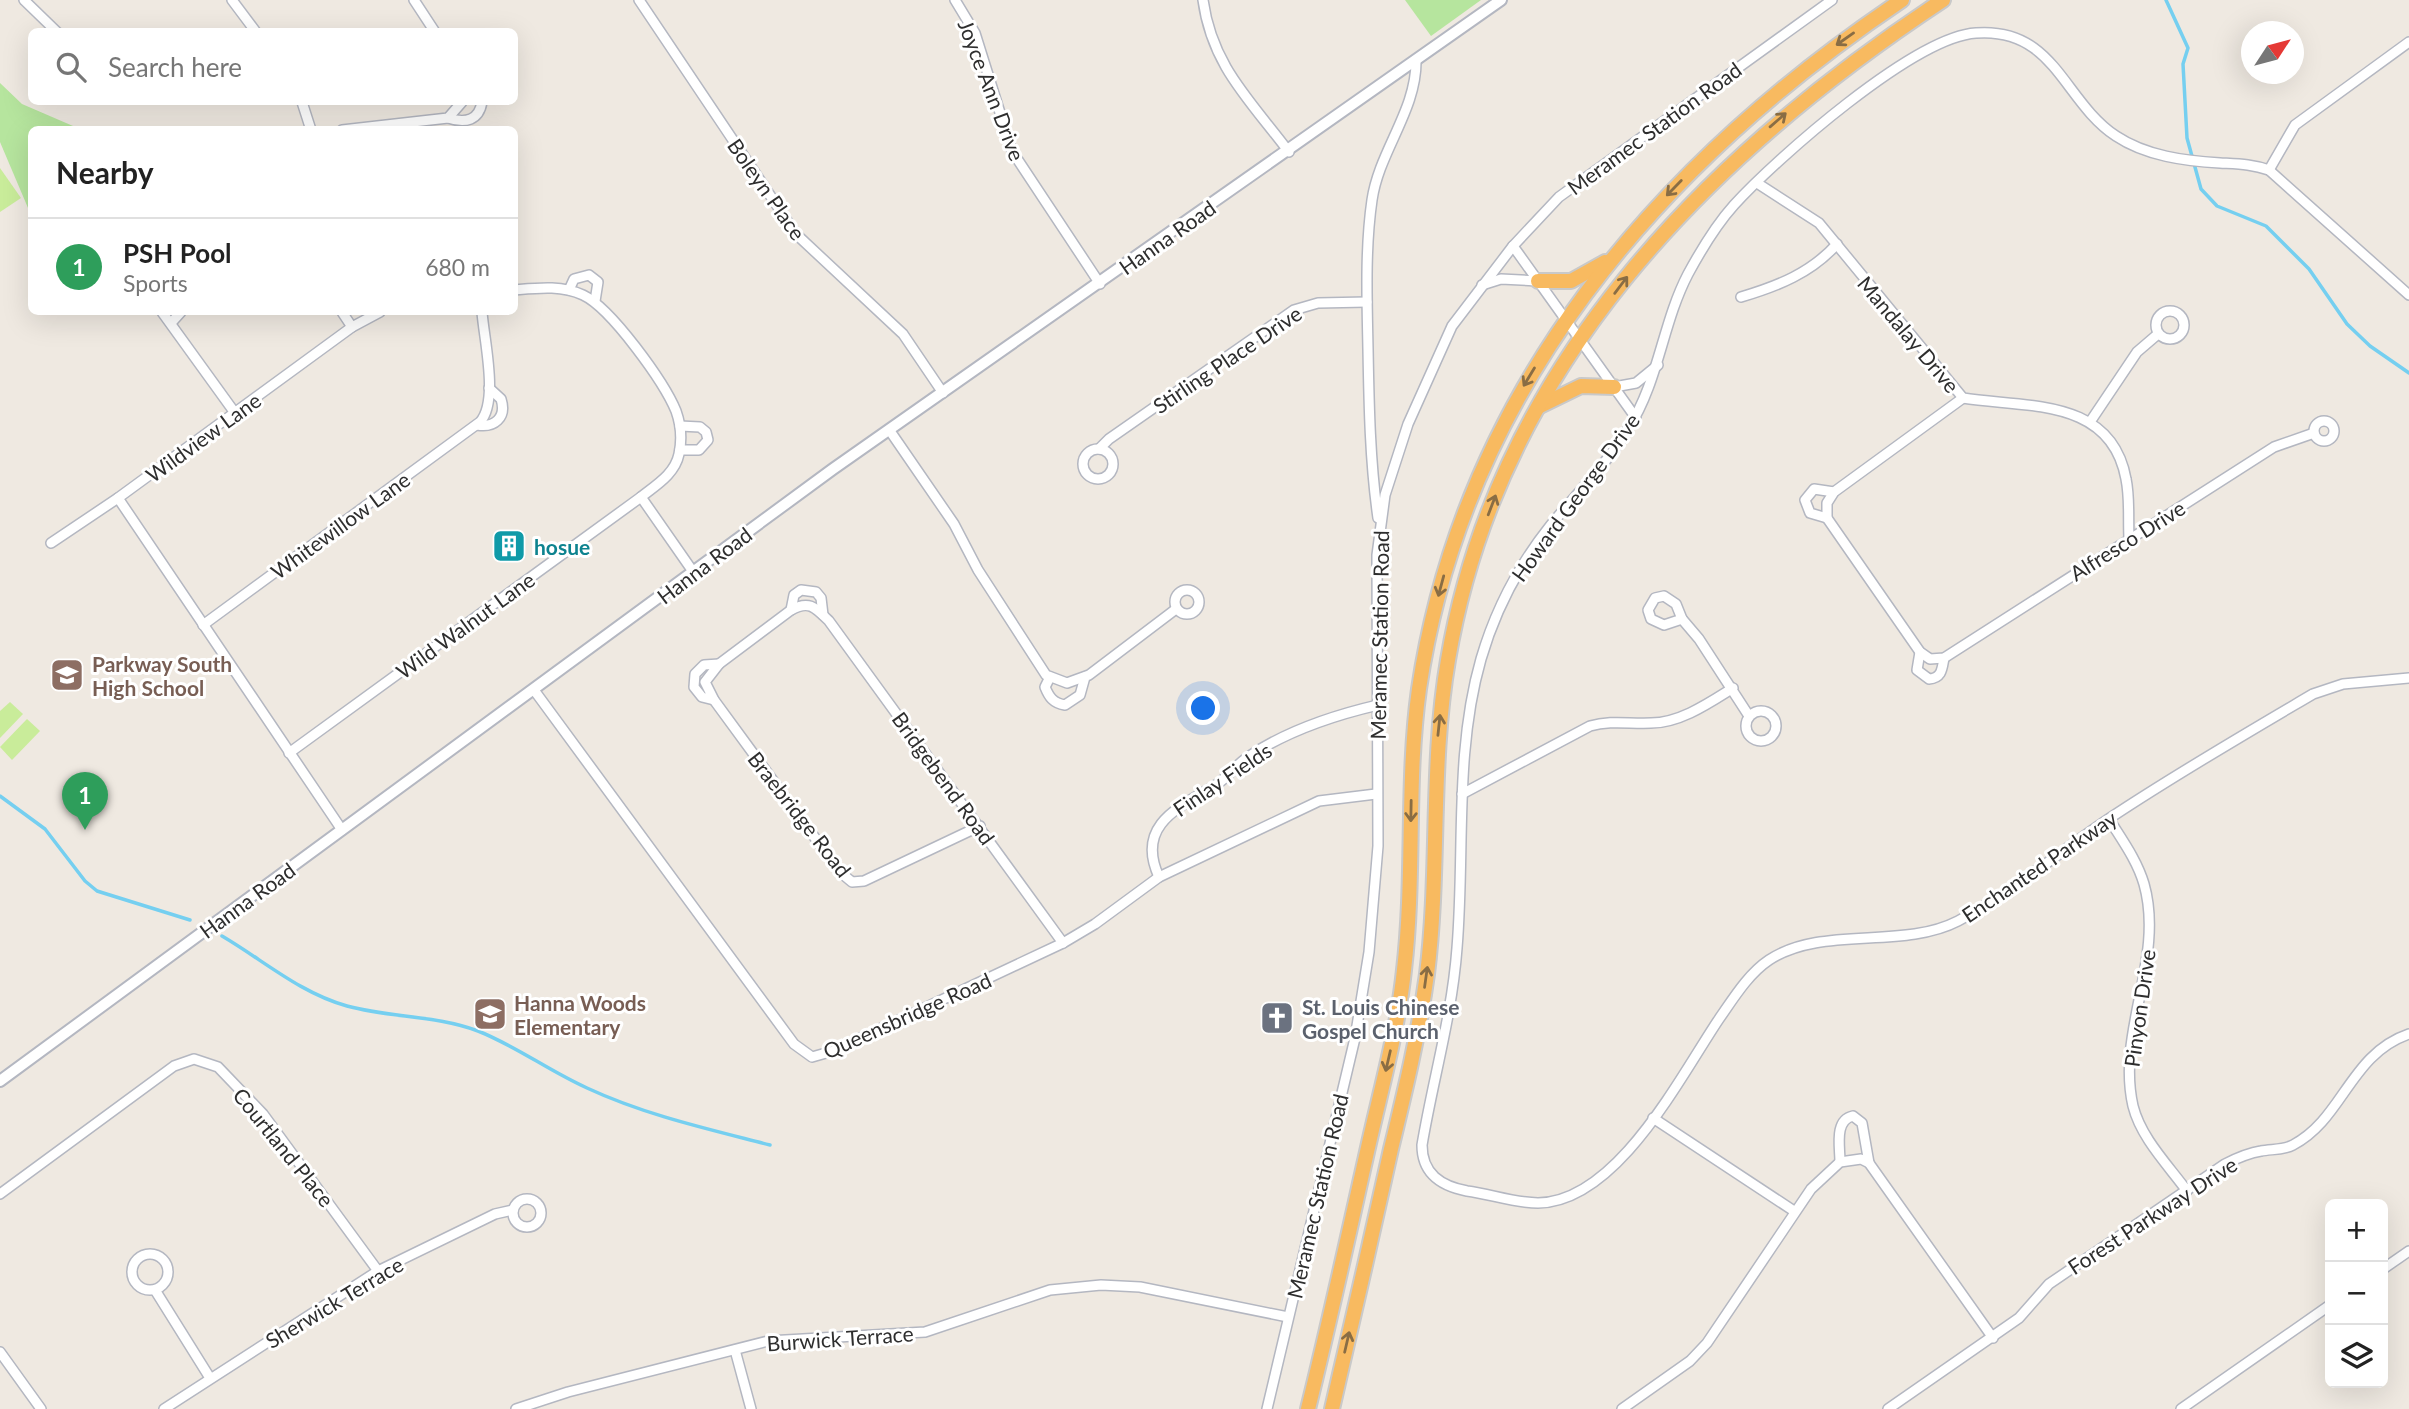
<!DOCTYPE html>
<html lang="en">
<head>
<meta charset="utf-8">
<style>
  :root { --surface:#fff; --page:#f2f2f2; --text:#222; --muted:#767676; --line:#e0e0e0; --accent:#ea580c }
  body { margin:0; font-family:Lato,sans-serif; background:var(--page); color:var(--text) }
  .controls { position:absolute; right:21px; bottom:21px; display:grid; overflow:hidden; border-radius:10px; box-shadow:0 7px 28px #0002 }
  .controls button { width:63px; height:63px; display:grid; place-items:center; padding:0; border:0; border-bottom:2px solid var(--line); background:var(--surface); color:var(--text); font:35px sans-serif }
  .compass { position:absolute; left:2241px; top:21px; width:63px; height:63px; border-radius:50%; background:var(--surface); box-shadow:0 7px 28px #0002; rotate:54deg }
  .you { position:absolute; left:1204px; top:709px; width:24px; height:24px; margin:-18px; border:5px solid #fff; border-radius:50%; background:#1a73e8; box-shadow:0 0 0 10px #1a73e833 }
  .badge { display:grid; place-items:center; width:46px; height:46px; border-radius:50%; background:var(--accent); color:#fff; font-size:23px; font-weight:700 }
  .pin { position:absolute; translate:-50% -58px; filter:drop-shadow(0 2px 4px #0008) }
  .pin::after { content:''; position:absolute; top:37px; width:24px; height:21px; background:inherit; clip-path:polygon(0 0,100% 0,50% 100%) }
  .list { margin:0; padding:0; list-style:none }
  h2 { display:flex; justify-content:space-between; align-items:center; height:91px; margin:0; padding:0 28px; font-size:30px }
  h2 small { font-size:23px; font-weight:400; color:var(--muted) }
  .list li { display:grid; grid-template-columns:46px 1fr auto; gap:21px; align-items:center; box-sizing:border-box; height:98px; padding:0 28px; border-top:2px solid var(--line) }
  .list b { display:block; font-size:26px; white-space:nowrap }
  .list p { margin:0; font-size:23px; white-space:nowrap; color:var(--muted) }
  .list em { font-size:23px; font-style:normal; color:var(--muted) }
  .icon { flex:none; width:38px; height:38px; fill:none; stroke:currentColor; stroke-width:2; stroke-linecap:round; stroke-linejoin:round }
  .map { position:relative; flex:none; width:2409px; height:1409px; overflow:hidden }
  .search { position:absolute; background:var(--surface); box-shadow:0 7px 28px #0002; left:28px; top:28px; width:490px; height:77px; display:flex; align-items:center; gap:18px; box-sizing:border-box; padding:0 24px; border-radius:10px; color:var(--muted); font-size:26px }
  .panel { position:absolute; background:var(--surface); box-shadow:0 7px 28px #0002; left:28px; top:126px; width:490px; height:189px; border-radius:10px }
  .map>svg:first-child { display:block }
  .green { fill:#b6e59e }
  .pitch { fill:#c9ec9a }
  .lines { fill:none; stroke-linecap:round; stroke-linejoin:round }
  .stream { stroke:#75cff0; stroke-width:3.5 }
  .minor-casing { stroke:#b4b7c1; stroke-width:12 }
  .tertiary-casing { stroke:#b4b7c1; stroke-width:14 }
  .trunk-casing { stroke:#c9c9c9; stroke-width:18 }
  .minor { stroke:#fff; stroke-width:9 }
  .tertiary { stroke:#fff; stroke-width:10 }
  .trunk { stroke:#f8ba60; stroke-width:14 }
  .oneway { stroke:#896d44 }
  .labels { text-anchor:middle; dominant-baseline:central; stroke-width:6; stroke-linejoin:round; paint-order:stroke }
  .street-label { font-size:21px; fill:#2e2e2e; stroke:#fff }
  .culture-label { font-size:21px; font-weight:bold; fill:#0d838f; stroke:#fff; text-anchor:start }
  .education-label { font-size:21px; font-weight:bold; fill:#785e54; stroke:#fff; text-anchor:start }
  .worship-label { font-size:21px; font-weight:bold; fill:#5b616d; stroke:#fff; text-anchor:start }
</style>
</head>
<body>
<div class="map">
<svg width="2409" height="1409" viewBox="0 0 2409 1409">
  <rect width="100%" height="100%" fill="#efe9e1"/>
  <!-- green -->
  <g class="green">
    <path d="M1405,0H1481L1431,36Z"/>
    <path d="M0,83L22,104L80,129L32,130L31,215L0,142Z"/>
  </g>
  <!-- pitch -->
  <g class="pitch">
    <path d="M0,168L21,198L0,212Z"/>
    <path d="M10,702L23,714L0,738V711Z"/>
    <path d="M27,719L40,731L12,760L0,747Z"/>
  </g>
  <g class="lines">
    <!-- stream -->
    <g class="stream">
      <path d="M2166,0L2188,48L2183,64L2187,138L2201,189L2217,206L2266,226L2309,269L2347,324L2370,346L2409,373"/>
      <path d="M0,796L45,829L85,881L97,891L190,920"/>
      <path d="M222,936C263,960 300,993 347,1006C391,1018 435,1015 478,1031C516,1046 549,1071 587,1088C645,1115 708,1129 770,1145"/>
    </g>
    <defs>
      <g id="minor">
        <path d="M24,0L57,32"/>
        <path d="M232,0L256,32"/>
        <path d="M414,0L435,32"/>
        <path d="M639,0L796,234L903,334L943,393"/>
        <path d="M955,0L975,33L1012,151L1100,284"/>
        <path d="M1203,0C1212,66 1250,100 1289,152"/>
        <path d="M302,102L311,130"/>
        <path d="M448,118C466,124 479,120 482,102"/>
        <path d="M342,130L448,118L462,102"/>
        <path d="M2269,170L2295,125L2409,42"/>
        <path d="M1757,183L1819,223L1963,398C2026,408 2111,397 2126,479C2130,498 2128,518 2129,538"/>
        <path d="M1513,246L1636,418"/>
        <path d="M1482,285L1501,279L1538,281"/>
        <path d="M514,290C538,288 561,285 583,295C611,308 664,382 676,411C681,425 682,440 679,454C675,474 656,485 641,497L694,573"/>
        <path d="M569,290L574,279L589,275L598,282L595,301"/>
        <path d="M2409,295L2269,170C2252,164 2238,164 2220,163C2185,161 2146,156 2116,136C2063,101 2055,27 1976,33C1914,37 1777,158 1734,205C1716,225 1701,250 1688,274C1662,324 1659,381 1628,429C1606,465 1576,494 1550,526C1519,565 1495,611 1481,659C1454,753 1465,852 1457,948C1452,1016 1433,1079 1422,1145C1422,1174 1441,1186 1467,1191C1490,1194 1515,1203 1538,1203C1617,1202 1680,1077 1719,1019C1733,999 1748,974 1769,960C1822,925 1902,950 1958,921C2011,893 2059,852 2110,818C2176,774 2245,734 2313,694L2343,684L2409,678"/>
        <path d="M1741,297C1778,286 1811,273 1837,244"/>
        <circle cx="2170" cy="325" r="14"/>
        <path d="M162,312L235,413"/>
        <path d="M342,312L352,327L380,312"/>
        <path d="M171,323L181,312"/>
        <path d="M1614,387L1636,383L1658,365"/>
        <path d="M1963,398L1834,492L1827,503V518L1920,652L1930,659L1944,658L2274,447L2314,433"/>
        <circle cx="2324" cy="431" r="10"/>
        <path d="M2090,422L2137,352L2158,334"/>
        <path d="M477,425C494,428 507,418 501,399L489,388"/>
        <path d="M890,431L954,524L978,570L1046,675L1067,683L1089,675L1176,609"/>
        <path d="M1099,449L1109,439L1294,310L1318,303L1367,302"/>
        <circle cx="1098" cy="464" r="15"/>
        <path d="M680,450H699L708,440L706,432L700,427L680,426"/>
        <path d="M118,498L342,830"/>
        <path d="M1378,518C1370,462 1369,406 1368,349C1367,300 1365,248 1372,200C1379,151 1417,110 1416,60"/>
        <path d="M1827,518L1810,513L1805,500L1814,489L1834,492"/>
        <path d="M51,543L118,498L352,327"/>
        <circle cx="1187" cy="602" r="12"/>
        <path d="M1664,596L1676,604L1682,619L1664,625L1651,619L1648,610L1655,598Z"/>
        <path d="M791,610L794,595L801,590L816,592L821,598L823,615"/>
        <path d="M1682,619L1699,639L1749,716"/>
        <path d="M203,625L480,422C499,401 484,340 482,312"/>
        <path d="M1920,652L1917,670L1929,679C1942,678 1942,669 1944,658"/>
        <path d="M1050,677L1045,687C1049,697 1053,703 1065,705L1080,695L1085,677"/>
        <path d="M534,690L794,1044L812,1057L833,1051L1063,943L1095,924L1159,877L1319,801L1376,794"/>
        <path d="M714,700L702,697L694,687L695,674L704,665L719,664"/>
        <circle cx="1761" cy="726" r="15"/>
        <path d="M289,753L641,497"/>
        <path d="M1462,794L1590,726C1611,720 1629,724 1651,723C1680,723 1709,703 1733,688"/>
        <path d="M2109,819C2122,840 2137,860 2144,884C2165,958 2116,1032 2133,1106C2141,1138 2168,1165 2187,1191"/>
        <path d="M980,826L864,881L852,882L840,872L714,700L705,682L719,664L791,610C809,600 815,607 829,621L1063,943"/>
        <path d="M1159,877C1135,825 1179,807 1216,785C1228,777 1236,765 1248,757C1285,732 1335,715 1378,705"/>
        <path d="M1653,1118L1794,1211"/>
        <path d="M1840,1162C1840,1147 1834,1120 1853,1116L1862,1123L1869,1163"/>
        <path d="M0,1194L174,1066L194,1059L218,1067L263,1114L378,1271"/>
        <circle cx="527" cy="1213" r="14"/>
        <circle cx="150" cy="1272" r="18"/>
        <path d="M2383,1269L2409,1251"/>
        <path d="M155,1290L210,1378"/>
        <path d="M735,1350L751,1409"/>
        <path d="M0,1352L41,1409"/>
        <path d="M164,1409L378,1271L495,1214L513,1210"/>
        <path d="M516,1409L568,1392L768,1341L925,1332L1050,1290L1101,1285L1140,1287L1288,1317"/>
        <path d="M1267,1409L1355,1038L1369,952L1378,846L1377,555L1385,495L1408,424L1452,326L1513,246L1559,197L1832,0"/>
        <path d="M1622,1409L1690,1361L1707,1343L1811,1189L1840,1162L1861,1159L1869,1163L1993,1338"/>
        <path d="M1888,1409L2019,1318L2049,1284L2225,1164C2237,1158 2248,1153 2261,1151C2271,1149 2284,1150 2293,1145C2343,1119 2350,1054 2409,1034"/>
        <path d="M2181,1409L2330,1305"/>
      </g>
      <path id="tertiary" d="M0,1081L833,469L1501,0"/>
      <g id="trunk">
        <path d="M1538,281H1571L1605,262"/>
        <path d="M1540,406L1581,386L1614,387"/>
        <path d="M1308,1409C1330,1320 1349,1232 1369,1143C1382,1085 1398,1028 1404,970C1415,876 1406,782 1419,689C1463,390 1658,164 1902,0"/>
        <path d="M1332,1409C1352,1322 1372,1236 1391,1149C1405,1091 1419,1033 1427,974C1440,870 1430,764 1448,660C1497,368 1705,157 1943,0"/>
      </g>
    </defs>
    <!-- minor casing -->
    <use href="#minor" class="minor-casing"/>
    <!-- tertiary casing -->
    <use href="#tertiary" class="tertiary-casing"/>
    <!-- trunk casing -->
    <use href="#trunk" class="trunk-casing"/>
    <!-- minor -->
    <use href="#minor" class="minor"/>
    <!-- tertiary -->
    <use href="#tertiary" class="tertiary"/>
    <!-- trunk -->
    <use href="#trunk" class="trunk"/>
  </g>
  <!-- one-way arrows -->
  <defs><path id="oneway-shaft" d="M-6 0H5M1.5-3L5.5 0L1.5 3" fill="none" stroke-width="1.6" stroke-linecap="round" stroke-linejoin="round" transform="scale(1.75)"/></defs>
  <g class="oneway">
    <use href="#oneway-shaft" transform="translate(1845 39) rotate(145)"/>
    <use href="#oneway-shaft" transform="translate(1778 120) rotate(-41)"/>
    <use href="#oneway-shaft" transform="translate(1674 188) rotate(134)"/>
    <use href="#oneway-shaft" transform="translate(1621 285) rotate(-53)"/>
    <use href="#oneway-shaft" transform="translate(1529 377) rotate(121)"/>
    <use href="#oneway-shaft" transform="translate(1492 505) rotate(-69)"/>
    <use href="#oneway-shaft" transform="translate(1441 586) rotate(105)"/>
    <use href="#oneway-shaft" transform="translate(1439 725) rotate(-84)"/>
    <use href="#oneway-shaft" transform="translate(1411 811) rotate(91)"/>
    <use href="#oneway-shaft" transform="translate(1426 977) rotate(-82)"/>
    <use href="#oneway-shaft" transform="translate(1388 1061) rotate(103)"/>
    <use href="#oneway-shaft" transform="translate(1347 1342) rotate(-77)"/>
  </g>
  <!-- icons -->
  <defs>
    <symbol id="building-square" viewBox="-11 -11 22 22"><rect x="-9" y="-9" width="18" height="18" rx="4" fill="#0f9aa8" stroke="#fff"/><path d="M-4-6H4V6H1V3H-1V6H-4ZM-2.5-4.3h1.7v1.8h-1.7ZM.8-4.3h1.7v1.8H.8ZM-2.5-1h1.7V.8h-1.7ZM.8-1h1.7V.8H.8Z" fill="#fff"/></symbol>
    <symbol id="school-square" viewBox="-11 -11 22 22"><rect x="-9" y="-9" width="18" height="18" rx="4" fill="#8d6e63" stroke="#fff"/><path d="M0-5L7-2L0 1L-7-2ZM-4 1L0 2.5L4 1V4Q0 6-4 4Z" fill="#fff"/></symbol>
    <symbol id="church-square" viewBox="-11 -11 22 22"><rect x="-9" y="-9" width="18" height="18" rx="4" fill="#6b7280" stroke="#fff"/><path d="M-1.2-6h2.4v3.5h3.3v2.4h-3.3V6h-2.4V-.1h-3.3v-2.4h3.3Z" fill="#fff"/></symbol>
  </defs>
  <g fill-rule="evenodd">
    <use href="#building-square" x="490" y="527" width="38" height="38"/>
    <use href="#school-square" x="48" y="656" width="38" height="38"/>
    <use href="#school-square" x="471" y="995" width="38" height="38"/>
    <use href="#church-square" x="1258" y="999" width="38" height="38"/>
  </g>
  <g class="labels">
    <!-- street labels -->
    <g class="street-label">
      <text transform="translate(992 90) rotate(69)">Joyce Ann Drive</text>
      <text transform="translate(1654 128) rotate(-36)">Meramec Station Road</text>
      <text transform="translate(767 189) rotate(55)">Boleyn Place</text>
      <text transform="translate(1167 237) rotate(-35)">Hanna Road</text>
      <text transform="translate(1909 334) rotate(50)">Mandalay Drive</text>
      <text transform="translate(1227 359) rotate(-34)">Stirling Place Drive</text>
      <text transform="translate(203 437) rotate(-36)">Wildview Lane</text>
      <text transform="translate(1575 497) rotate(-54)">Howard George Drive</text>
      <text transform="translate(340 525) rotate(-36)">Whitewillow Lane</text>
      <text transform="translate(2127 540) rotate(-32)">Alfresco Drive</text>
      <text transform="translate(704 565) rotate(-37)">Hanna Road</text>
      <text transform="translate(465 625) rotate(-36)">Wild Walnut Lane</text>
      <text transform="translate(1379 635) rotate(-89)">Meramec Station Road</text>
      <text transform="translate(944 778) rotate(54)">Bridgebend Road</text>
      <text transform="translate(1222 779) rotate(-34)">Finlay Fields</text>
      <text transform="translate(800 814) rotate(52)">Braebridge Road</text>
      <text transform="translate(2039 866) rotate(-34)">Enchanted Parkway</text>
      <text transform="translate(247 900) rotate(-36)">Hanna Road</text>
      <text transform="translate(2139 1008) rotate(-82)">Pinyon Drive</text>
      <text transform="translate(907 1015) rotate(-24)">Queensbridge Road</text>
      <text transform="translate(284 1147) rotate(51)">Courtland Place</text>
      <text transform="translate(1317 1196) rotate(-77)">Meramec Station Road</text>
      <text transform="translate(2152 1215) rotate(-33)">Forest Parkway Drive</text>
      <text transform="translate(334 1302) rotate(-31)">Sherwick Terrace</text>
      <text transform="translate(840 1338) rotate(-4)">Burwick Terrace</text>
    </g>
    <!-- culture labels -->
    <g class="culture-label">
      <text x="534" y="546">hosue</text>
    </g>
    <!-- education labels -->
    <g class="education-label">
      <text x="92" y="663">Parkway South<tspan x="92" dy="24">High School</tspan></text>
      <text x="514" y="1002">Hanna Woods<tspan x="514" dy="24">Elementary</tspan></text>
    </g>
    <!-- worship labels -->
    <g class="worship-label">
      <text x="1302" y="1006">St. Louis Chinese<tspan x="1302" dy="24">Gospel Church</tspan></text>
    </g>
  </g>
</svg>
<div class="controls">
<button>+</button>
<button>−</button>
<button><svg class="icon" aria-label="layers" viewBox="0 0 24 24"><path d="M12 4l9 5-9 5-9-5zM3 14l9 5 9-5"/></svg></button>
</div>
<svg class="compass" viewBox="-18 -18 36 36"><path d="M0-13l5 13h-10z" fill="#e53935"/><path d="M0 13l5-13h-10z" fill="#767676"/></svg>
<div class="you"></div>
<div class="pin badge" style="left:85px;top:830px;background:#2e9e5b">1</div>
<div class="search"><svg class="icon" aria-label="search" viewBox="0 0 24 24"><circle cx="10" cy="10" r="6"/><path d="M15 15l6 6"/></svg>Search here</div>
<section class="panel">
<h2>Nearby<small></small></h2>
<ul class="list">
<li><span class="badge" style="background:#2e9e5b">1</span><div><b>PSH Pool</b><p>Sports</p></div><em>680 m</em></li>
</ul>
</section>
</div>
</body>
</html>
